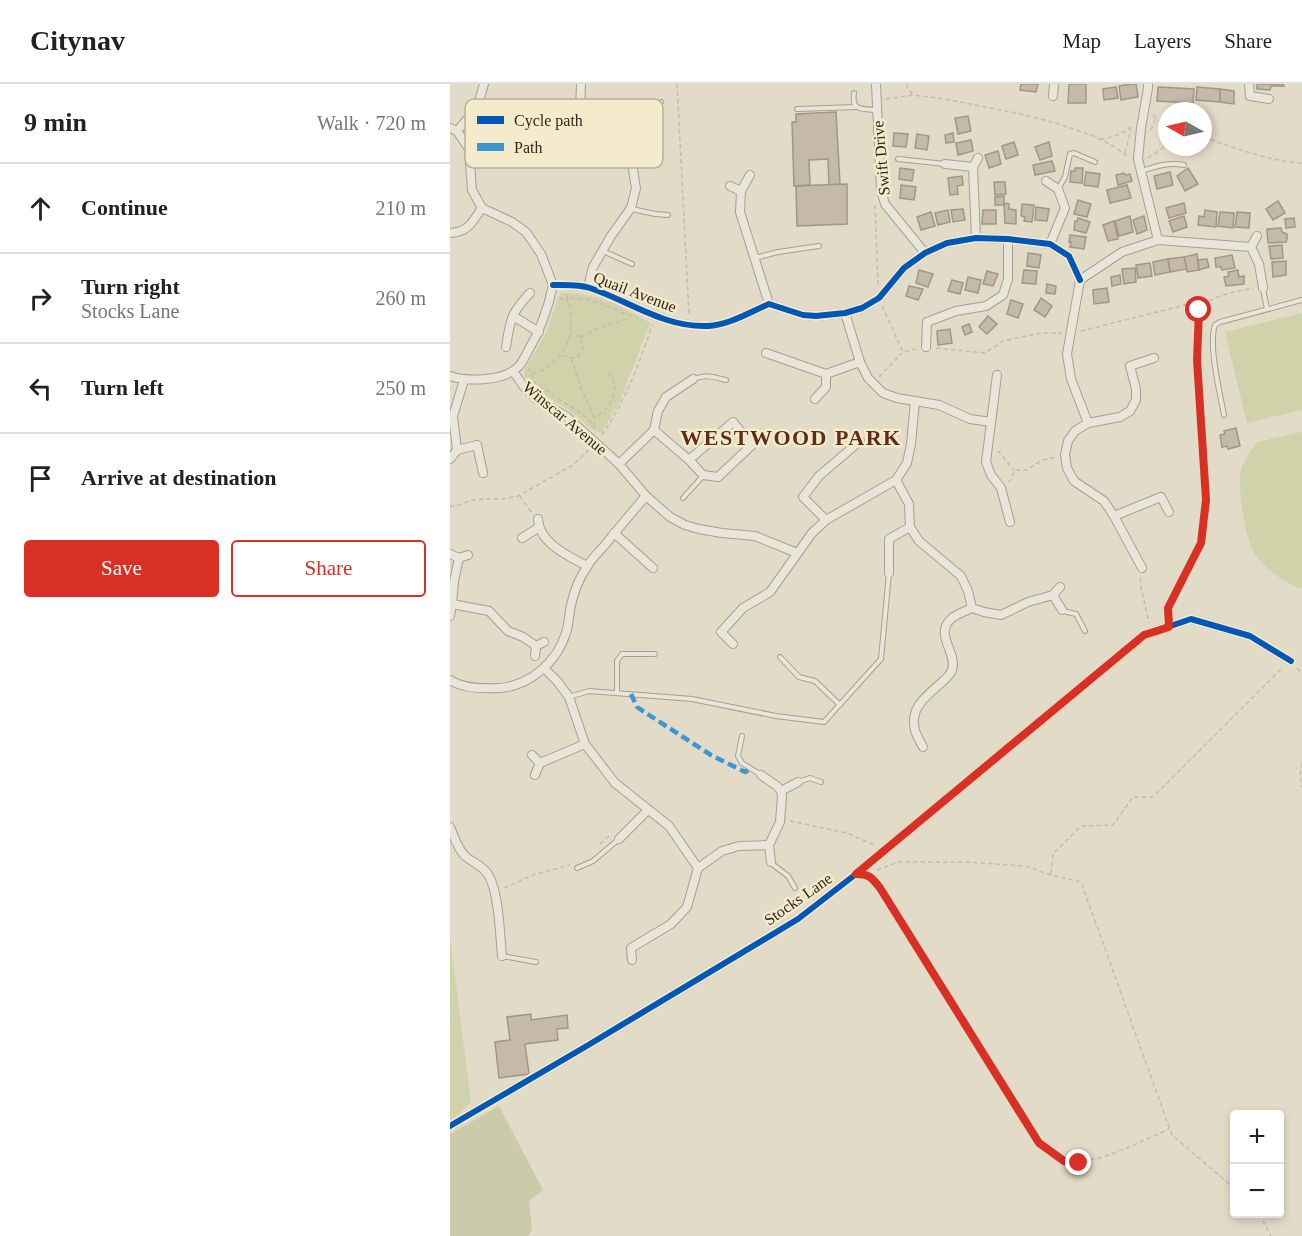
<!DOCTYPE html>
<html lang="en">
<head>
<meta charset="utf-8">
<style>
  :root { --surface:#fff; --page:#f6f6f6; --text:#222; --muted:#767676; --line:#e0e0e0; --accent:#d93025 }
  body { margin:0; font-family:Georgia,serif; background:var(--page); color:var(--text) }
  .controls { position:absolute; right:18px; bottom:18px; display:grid; overflow:hidden; border-radius:6px; box-shadow:0 3px 9px #0003 }
  .controls button { width:54px; height:54px; display:grid; place-items:center; padding:0; border:0; border-bottom:2px solid var(--line); background:var(--surface); color:var(--text); font:30px sans-serif }
  .compass { position:absolute; left:708px; top:18px; width:54px; height:54px; border-radius:50%; background:var(--surface); box-shadow:0 3px 9px #0003; rotate:278deg }
  .stop { position:absolute; width:18px; height:18px; margin:-14px; border:4px solid #d93025; border-radius:50%; background:#fff }
  .stop.end { background:#d93025; border-color:#fff; box-shadow:0 2px 6px #0008 }
  .list { margin:0; padding:0; list-style:none }
  h2 { display:flex; justify-content:space-between; align-items:center; height:78px; margin:0; padding:0 24px; font-size:26px }
  h2 small { font-size:20px; font-weight:400; color:var(--muted) }
  .list li { display:grid; grid-template-columns:39px 1fr auto; gap:18px; align-items:center; box-sizing:border-box; height:90px; padding:0 24px; border-top:2px solid var(--line) }
  .list b { display:block; font-size:22px; white-space:nowrap }
  .list p { margin:0; font-size:20px; white-space:nowrap; color:var(--muted) }
  .list em { font-size:20px; font-style:normal; color:var(--muted) }
  .actions { display:flex; gap:12px; padding:18px 24px }
  .actions a { flex:1; padding:14px 0; border:2px solid var(--accent); border-radius:6px; text-align:center; font-size:21px; color:var(--accent) }
  .actions .main { background:var(--accent); color:#fff }
  .icon { flex:none; width:33px; height:33px; fill:none; stroke:currentColor; stroke-width:2; stroke-linecap:round; stroke-linejoin:round }
  .map { position:relative; flex:none; width:852px; height:1152px; overflow:hidden }
  header { display:flex; align-items:center; gap:36px; box-sizing:border-box; height:84px; padding:0 30px; background:var(--surface); border-bottom:2px solid var(--line) }
  header strong { font-size:28px }
  nav { display:flex; gap:33px; margin-inline-start:auto; font-size:21px }
  main { display:flex }
  aside { flex:1; background:var(--surface) }
  .map>svg:first-child { display:block }
  .green { fill:#d0d2a9 }
  .cemetery { fill:#cacba9 }
  .building { fill:#c5b9a8; stroke:#a19687; stroke-width:1.5 }
  .lines { fill:none; stroke-linecap:round; stroke-linejoin:round }
  .service-casing { stroke:#a69f91; stroke-width:6 }
  .minor-casing { stroke:#a69f91; stroke-width:10 }
  .path { stroke:#c2bcb1; stroke-width:1.5; stroke-dasharray:4.5 3; stroke-linecap:butt }
  .service { stroke:#eae5d9; stroke-width:4 }
  .minor { stroke:#eae5d9; stroke-width:8 }
  .quiet { stroke:#3d96d4; stroke-width:4.5; stroke-dasharray:9 4.5; stroke-linecap:butt }
  .cycleway-casing { stroke:#f4eacc; stroke-width:10 }
  .cycleway { stroke:#0057b8; stroke-width:6 }
  .route { stroke:#d93025; stroke-width:8 }
  .labels { text-anchor:middle; dominant-baseline:central; stroke-width:5; stroke-linejoin:round; paint-order:stroke }
  .street-label { font-size:16px; fill:#33271b; stroke:#f4eacc }
  .district-label { font-size:22px; font-weight:bold; letter-spacing:1.5px; fill:#5f2b1b; stroke:#f4eacc }
  .key { fill:#f4eacc; stroke:#bab097; stroke-width:1.5 }
  .key-label { font-size:16px; fill:#33271b }
</style>
</head>
<body>
<header>
<strong>Citynav</strong>
<nav><a>Map</a><a>Layers</a><a>Share</a></nav>
</header>
<main>
<aside>
<h2>9 min<small>Walk · 720 m</small></h2>
<ul class="list">
<li><svg class="icon" aria-label="ahead" viewBox="0 0 24 24"><path d="M12 20V5M6 11l6-6 6 6"/></svg><div><b>Continue</b></div><em>210 m</em></li>
<li><svg class="icon" aria-label="right" viewBox="0 0 24 24"><path d="M7 20v-9h11M14 6l5 5-5 5"/></svg><div><b>Turn right</b><p>Stocks Lane</p></div><em>260 m</em></li>
<li><svg class="icon" aria-label="left" viewBox="0 0 24 24"><path d="M17 20v-9H6M10 6l-5 5 5 5"/></svg><div><b>Turn left</b></div><em>250 m</em></li>
<li><svg class="icon" aria-label="arrive" viewBox="0 0 24 24"><path d="M6 21V4h12l-3 4 3 4H6"/></svg><div><b>Arrive at destination</b></div></li>
</ul>
<div class="actions"><a class="main">Save</a><a>Share</a></div>
</aside>
<div class="map">
<svg width="852" height="1152" viewBox="0 0 852 1152">
  <rect width="100%" height="100%" fill="#e2dbc7"/>
  <!-- green -->
  <g class="green">
    <path d="M111,209C119,209 127,209 135,211C158,215 180,227 200,239L170,317L151,349C140,346 133,337 124,330C107,317 90,311 75,293L74,287L97,247L107,217Z"/>
    <path d="M852,229V326L797,339L775,248Z"/>
    <path d="M852,348V504C837,503 808,479 802,465C795,448 787,404 791,386C793,378 802,365 807,358Z"/>
    <path d="M0,855L21,1018L0,1039Z"/>
  </g>
  <!-- cemetery -->
  <path class="cemetery" d="M49,1022L93,1106L79,1117L82,1145L78,1152H0V1050Z"/>
  <!-- building -->
  <g class="building">
    <path d="M571,0H588L586,8L570,6Z"/>
    <path d="M619,0H636V19H618Z"/>
    <path d="M680,0H686L688,13L671,16L669,2Z"/>
    <path d="M807,0H833L834,2H821L820,6L807,5Z"/>
    <path d="M666,3L668,14L654,16L653,5Z"/>
    <path d="M708,3L744,5L743,19L707,17Z"/>
    <path d="M747,3L770,5V18L746,16Z"/>
    <path d="M770,5L784,7V20L770,18Z"/>
    <path d="M386,28L390,100L379,101L378,75L359,76L360,101L344,102L342,38H346V30Z"/>
    <path d="M518,32L521,47L508,50L505,34Z"/>
    <path d="M444,49L458,50L456,63L443,62Z"/>
    <path d="M503,49L504,58L496,59L495,51Z"/>
    <path d="M467,50L479,52L477,66L465,64Z"/>
    <path d="M521,56L523,67L508,71L506,59Z"/>
    <path d="M564,58L568,71L556,75L552,62Z"/>
    <path d="M599,58L602,72L590,76L585,63Z"/>
    <path d="M548,67L551,80L539,84L535,71Z"/>
    <path d="M602,77L605,87L585,91L583,81Z"/>
    <path d="M450,84L464,86L462,97L449,95Z"/>
    <path d="M625,84H633L632,99L620,98L621,87H625Z"/>
    <path d="M738,84L748,100L735,107L727,92Z"/>
    <path d="M636,88L650,90L648,103L634,101Z"/>
    <path d="M720,88L723,101L707,105L704,92Z"/>
    <path d="M674,89L675,91L680,90L682,97L668,101L666,91Z"/>
    <path d="M512,92L513,101L507,102L508,110L500,111L498,94Z"/>
    <path d="M544,98H555L556,110L545,111Z"/>
    <path d="M397,100V140L347,142L346,102Z"/>
    <path d="M451,101L466,103L464,116L450,114Z"/>
    <path d="M677,101L681,114L660,119L657,106Z"/>
    <path d="M554,112V121H545V113Z"/>
    <path d="M628,116L641,120L637,133L624,130Z"/>
    <path d="M828,117L835,129L823,136L816,125Z"/>
    <path d="M556,119L559,120V125L566,126V140L555,139L554,121Z"/>
    <path d="M734,119L736,129L719,134L716,124Z"/>
    <path d="M572,120L584,121L582,138L574,137L575,133L571,132Z"/>
    <path d="M586,123L599,125L597,137L585,136Z"/>
    <path d="M513,125L515,136L503,138L501,126Z"/>
    <path d="M498,126L500,138L488,141L485,129Z"/>
    <path d="M533,126H546V140H532Z"/>
    <path d="M755,126L767,128L766,143L748,141L749,132L754,133Z"/>
    <path d="M481,128L485,142L471,146L467,133Z"/>
    <path d="M770,128L784,129L783,144L768,142Z"/>
    <path d="M787,128L800,129L799,144L785,143Z"/>
    <path d="M680,132L683,148L669,152L665,137Z"/>
    <path d="M694,132L697,146L687,150L683,136Z"/>
    <path d="M734,132L737,143L723,148L719,137Z"/>
    <path d="M628,134L640,138L636,149L624,146L625,137H627Z"/>
    <path d="M844,134L845,143L836,144L835,135Z"/>
    <path d="M664,137L668,155L658,157L653,141Z"/>
    <path d="M831,144L832,148L837,150V155L836,158L818,159L817,145Z"/>
    <path d="M620,151L636,153L634,165L620,163L621,158H619Z"/>
    <path d="M832,161L833,174L821,175L819,162Z"/>
    <path d="M578,169L591,171L589,184L577,182Z"/>
    <path d="M747,170L749,186L737,188L734,173Z"/>
    <path d="M782,171L785,184L772,186L771,183H766L765,174Z"/>
    <path d="M734,173L737,185L720,188L718,175Z"/>
    <path d="M718,175L720,188L705,191L703,178Z"/>
    <path d="M757,175L759,183L749,186L748,176Z"/>
    <path d="M836,177V191L823,193L822,178Z"/>
    <path d="M700,179L702,192L688,194L686,181Z"/>
    <path d="M685,184L686,198L674,200L672,185Z"/>
    <path d="M469,186L483,190L478,203L466,199Z"/>
    <path d="M574,186L587,187L586,200L572,199Z"/>
    <path d="M788,186L789,193L794,192V200L776,202L774,193L779,192L778,188Z"/>
    <path d="M537,187L548,190L543,202L533,200Z"/>
    <path d="M670,191L671,200L662,202L661,193Z"/>
    <path d="M518,193L531,196L528,209L515,206Z"/>
    <path d="M502,196L513,199L510,210L498,207Z"/>
    <path d="M597,200L606,202L605,210L596,209Z"/>
    <path d="M459,202L473,205L468,216L456,212Z"/>
    <path d="M657,204L659,218L644,220L643,206Z"/>
    <path d="M591,214L602,222L595,233L584,226Z"/>
    <path d="M561,216L573,220L568,234L557,230Z"/>
    <path d="M538,232L547,240L537,250L529,243Z"/>
    <path d="M519,240L522,248L515,251L512,243Z"/>
    <path d="M500,245L502,259L488,261L487,247Z"/>
    <path d="M786,344L790,362L778,365L777,362L772,363L770,351L775,350L774,347Z"/>
    <path d="M81,930V936L117,931L118,944L107,945L108,956L75,960L79,990L49,994L45,958L60,956L57,933Z"/>
  </g>
  <g class="lines">
    <defs>
      <g id="service">
        <path d="M404,9C401,27 412,25 427,26"/>
        <path d="M90,19L104,20L117,30"/>
        <path d="M347,25L407,23"/>
        <path d="M179,36L211,18"/>
        <path d="M448,75L495,80"/>
        <path d="M692,87C706,82 719,78 734,81"/>
        <path d="M608,105L615,93L620,70L624,69L645,78"/>
        <path d="M182,125L205,130L218,131"/>
        <path d="M153,167L182,180"/>
        <path d="M305,174L328,168L369,162"/>
        <path d="M813,205L817,225"/>
        <path d="M244,295C256,290 264,293 276,296"/>
        <path d="M774,331C770,310 758,260 765,241L770,238L852,216"/>
        <path d="M233,414L253,392"/>
        <path d="M613,527L626,530L635,547"/>
        <path d="M330,573L349,593L365,597L390,621"/>
        <path d="M167,609V577L172,570H205"/>
        <path d="M119,613L139,607L242,615L326,632L374,638L431,575L439,489"/>
        <path d="M292,652L288,672L292,679L311,691"/>
        <path d="M348,698L360,694L371,698"/>
        <path d="M321,779L338,792L345,804"/>
        <path d="M127,784L143,777L168,756"/>
        <path d="M52,872L86,878"/>
      </g>
      <g id="minor">
        <path d="M131,0L130,23L157,33L179,36L180,68L186,104L181,124L161,152L143,183L138,203"/>
        <path d="M426,0L431,106L435,120L475,169"/>
        <path d="M698,0V4L691,44L688,75L708,156"/>
        <path d="M799,0L800,12L819,15"/>
        <path d="M603,12L604,0"/>
        <path d="M0,44L7,47L19,65L22,106L32,124L62,138L76,148L91,170L103,201"/>
        <path d="M7,47L27,24L34,0"/>
        <path d="M112,58L118,66"/>
        <path d="M94,60L112,58L117,31L130,23"/>
        <path d="M495,80L523,83L526,154"/>
        <path d="M523,83L528,74"/>
        <path d="M300,91L291,107L290,128L319,220"/>
        <path d="M596,97L608,105L615,124L600,160"/>
        <path d="M280,102L291,107"/>
        <path d="M0,149C19,148 22,138 32,124"/>
        <path d="M801,163L807,152"/>
        <path d="M630,196L672,168L708,156L801,163L809,180L813,204"/>
        <path d="M630,196L617,270L621,295L638,339"/>
        <path d="M103,201C115,201 129,200 140,204C179,217 215,244 258,242C279,241 300,228 319,220L353,231L366,232L395,229L412,224L429,214L454,184L475,169L497,159L526,154L558,155L600,160L619,172L630,196"/>
        <path d="M395,229L410,278L418,294L433,309L447,314L489,321L520,335L541,338"/>
        <path d="M63,232L89,248"/>
        <path d="M56,263C60,236 61,229 80,209"/>
        <path d="M476,263L477,238L506,227L536,222L553,211L558,195V155"/>
        <path d="M316,269L376,290L410,278"/>
        <path d="M63,287L74,303L87,315L117,333L169,380L196,412L220,433L235,441L249,445L272,449L305,452L347,469"/>
        <path d="M547,291L536,378L541,391L551,404L560,438"/>
        <path d="M0,292C18,298 54,297 68,283C73,278 75,273 78,267C91,245 98,226 103,201"/>
        <path d="M14,296L3,332L7,366L27,361L33,389"/>
        <path d="M365,315L376,303V290"/>
        <path d="M204,346L239,376L253,391L268,393L302,361L283,338L239,376"/>
        <path d="M0,375L7,366"/>
        <path d="M169,380L204,346L208,327L216,313L243,295"/>
        <path d="M446,396L459,420L460,443L469,457L511,492L518,507L522,524L534,528L551,531L578,518L603,511L612,526"/>
        <path d="M664,432L711,413L719,428"/>
        <path d="M88,435C89,459 118,472 137,482"/>
        <path d="M376,436L353,413L369,392L410,357"/>
        <path d="M164,449L203,484"/>
        <path d="M72,454L88,444"/>
        <path d="M0,470L9,474L18,471"/>
        <path d="M9,474L4,497L2,520L39,527L58,547L73,553L86,562"/>
        <path d="M692,484L664,432L654,417L624,397L617,384L615,371L618,357L625,347L638,339L670,333L680,327L686,316V305L680,282L704,274"/>
        <path d="M439,489V455L460,443"/>
        <path d="M603,511L610,503"/>
        <path d="M0,532L2,520"/>
        <path d="M283,560L271,548L293,524L320,508L362,449L376,436L446,396L457,379L461,360L465,317"/>
        <path d="M86,562L94,558"/>
        <path d="M85,572L86,562"/>
        <path d="M94,584L107,597L119,613L135,660L165,699L219,742L248,784L237,823L221,840L181,864L182,876"/>
        <path d="M0,596C14,605 33,605 49,604C80,602 107,578 116,549C119,540 119,530 121,521C124,508 129,494 137,483C141,475 148,469 154,462C168,445 182,428 196,412"/>
        <path d="M473,663C470,657 466,651 465,646C459,625 476,612 490,600C494,596 500,592 502,586C508,569 483,550 502,534C507,530 516,527 522,524"/>
        <path d="M82,671L90,679L85,691"/>
        <path d="M90,679L135,660"/>
        <path d="M311,691L327,702L331,707L332,712L330,738L319,761L321,778"/>
        <path d="M331,707L348,698"/>
        <path d="M0,743C4,752 7,764 15,772C22,778 31,781 37,789C49,805 50,852 52,872"/>
        <path d="M169,755L198,726"/>
        <path d="M248,784L272,767L289,762L319,761"/>
        <path d="M0,1042L135,963L348,835L406,790L694,551L741,535L800,552L841,577"/>
      </g>
    </defs>
    <!-- service casing -->
    <use href="#service" class="service-casing"/>
    <!-- minor casing -->
    <use href="#minor" class="minor-casing"/>
    <!-- path -->
    <g class="path">
      <path d="M227,0L239,230"/>
      <path d="M456,0L462,10"/>
      <path d="M436,15L463,11L495,15L570,30L606,39L644,52L665,63L678,73"/>
      <path d="M703,31L717,45"/>
      <path d="M701,46L706,34"/>
      <path d="M753,53C781,63 823,78 852,79"/>
      <path d="M650,55C662,54 672,50 681,43"/>
      <path d="M675,69L681,45"/>
      <path d="M698,74L717,61"/>
      <path d="M425,121L428,200"/>
      <path d="M118,210L117,214L136,215L155,221L183,233"/>
      <path d="M432,222L453,268L466,265"/>
      <path d="M631,247L739,220L751,222"/>
      <path d="M131,253L149,244L180,234"/>
      <path d="M486,264L535,269L553,257L591,249H612"/>
      <path d="M113,271L121,274L127,273L133,265L131,253L122,249"/>
      <path d="M121,274L132,307L144,332"/>
      <path d="M79,284L82,290C116,281 129,245 117,214L110,215"/>
      <path d="M82,290L83,297L92,304L128,327L142,339L145,344"/>
      <path d="M429,293L452,269"/>
      <path d="M144,343V333C160,329 173,300 158,289"/>
      <path d="M152,351C175,317 190,279 202,241"/>
      <path d="M547,368H549L564,386"/>
      <path d="M558,398L561,396L565,386H577L592,376L606,373"/>
      <path d="M70,412L81,428"/>
      <path d="M0,422H7L22,416L34,415H51L68,412L123,381L139,366"/>
      <path d="M691,494L690,498L699,539"/>
      <path d="M718,534V524L751,459L756,416L748,276L749,226C760,211 786,208 803,204"/>
      <path d="M847,584L852,589"/>
      <path d="M852,679L850,692L852,704"/>
      <path d="M340,737L397,749L424,761"/>
      <path d="M150,760L160,751"/>
      <path d="M427,786L449,778H517L575,782L601,791L631,798L722,1051L784,1104"/>
      <path d="M601,790L603,770L631,742L663,741L683,713H703L832,584"/>
      <path d="M418,792L422,794L430,804L589,1059C597,1065 606,1075 616,1077C643,1083 694,1056 719,1045"/>
      <path d="M54,804L83,791L120,781"/>
      <path d="M809,1130L821,1152"/>
    </g>
    <!-- service -->
    <use href="#service" class="service"/>
    <!-- minor -->
    <use href="#minor" class="minor"/>
    <!-- quiet -->
    <g class="quiet">
      <path d="M749,226L759,232"/>
      <path d="M181,610L187,623L199,631L261,671L295,688L301,685"/>
    </g>
    <defs>
      <g id="cycleway">
        <path d="M103,201C115,201 129,200 140,204C179,217 215,244 258,242C279,241 300,228 319,220L353,231L366,232L395,229L412,224L429,214L454,184L475,169L497,159L526,154L558,155L600,160L619,172L630,196"/>
        <path d="M0,1042L135,963L348,835L406,790L694,551L741,535L800,552L841,577"/>
      </g>
    </defs>
    <!-- cycleway casing -->
    <use href="#cycleway" class="cycleway-casing"/>
    <!-- cycleway -->
    <use href="#cycleway" class="cycleway"/>
  </g>
  <g class="lines">
    <!-- route -->
    <path class="route" d="M629,1079L614,1077L589,1059L430,804C422,794 420,790 406,790L694,551L719,543L718,524L751,459L756,416L747,276L749,226"/>
  </g>
  <g class="labels">
    <!-- street labels -->
    <g class="street-label">
      <text transform="translate(431 74) rotate(-95)">Swift Drive</text>
      <text transform="translate(185 208) rotate(21)">Quail Avenue</text>
      <text transform="translate(115 334) rotate(40)">Winscar Avenue</text>
      <text transform="translate(348 815) rotate(-35)">Stocks Lane</text>
    </g>
    <!-- district labels -->
    <g class="district-label">
      <text x="341" y="353">WESTWOOD PARK</text>
    </g>
  </g>
  <!-- legend -->
  <rect x="15" y="15" width="198" height="69" rx="9" class="key"/>
  <rect x="27" y="32" width="27" height="8" fill="#0057b8"/>
  <rect x="27" y="59" width="27" height="8" fill="#3d96d4"/>
  <g class="key-label">
    <text x="64" y="42">Cycle path</text>
    <text x="64" y="69">Path</text>
  </g>
</svg>
<div class="controls">
<button>+</button>
<button>−</button>
</div>
<svg class="compass" viewBox="-18 -18 36 36"><path d="M0-13l5 13h-10z" fill="#e53935"/><path d="M0 13l5-13h-10z" fill="#767676"/></svg>
<div class="stop" style="left:749px;top:226px"></div>
<div class="stop end" style="left:629px;top:1079px"></div>
</div>
</main>
</body>
</html>
